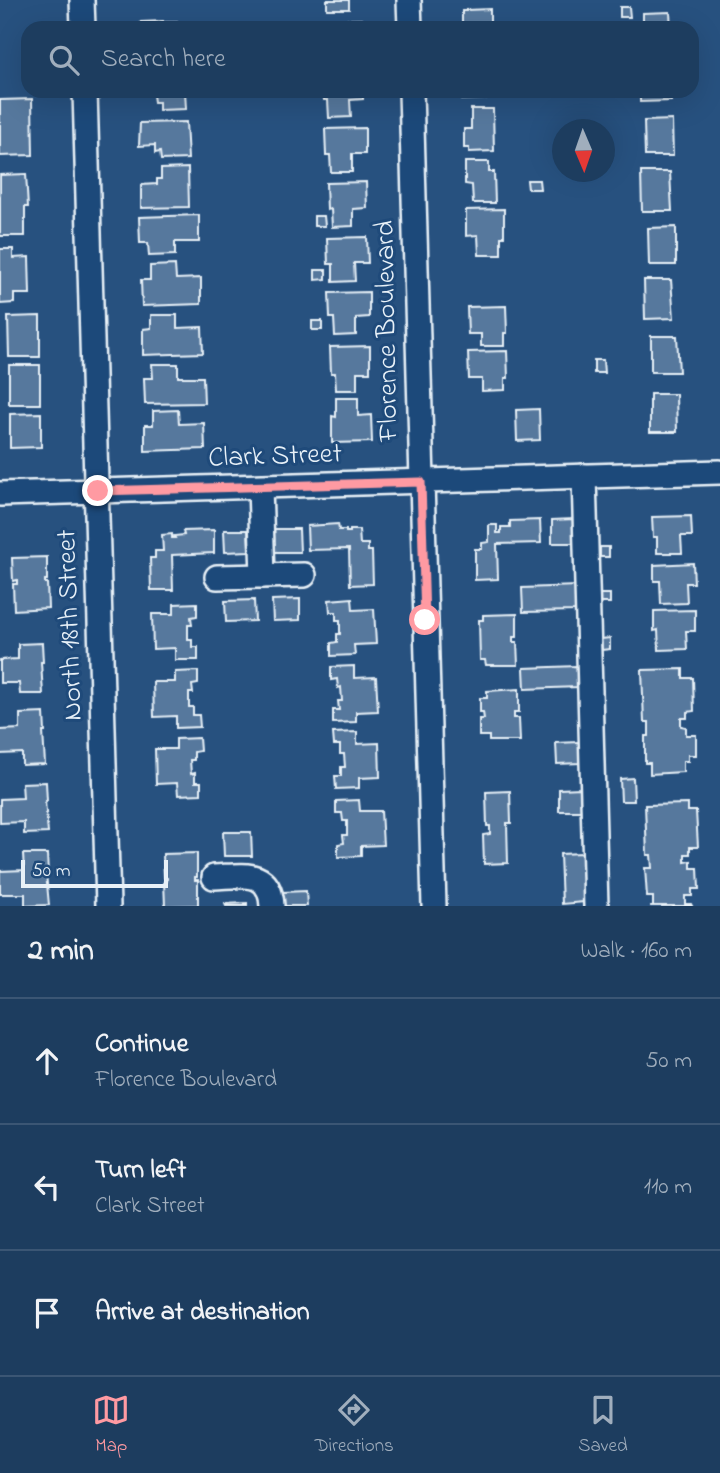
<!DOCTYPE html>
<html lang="en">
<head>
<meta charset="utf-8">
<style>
  :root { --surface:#1d3d5f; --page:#2a4868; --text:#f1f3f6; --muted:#a0aebd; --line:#3b5674; --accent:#ff9aa2 }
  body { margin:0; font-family:"Indie Flower",sans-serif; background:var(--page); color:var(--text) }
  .compass { position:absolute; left:552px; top:119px; width:63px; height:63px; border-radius:50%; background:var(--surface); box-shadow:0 7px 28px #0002; rotate:178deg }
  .scale { position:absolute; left:21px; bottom:18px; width:147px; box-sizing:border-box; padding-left:7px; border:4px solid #e8f1f8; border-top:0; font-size:19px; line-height:24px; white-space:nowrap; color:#e8f1f8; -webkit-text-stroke:5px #1f4a7a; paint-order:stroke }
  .stop { position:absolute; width:21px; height:21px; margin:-16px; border:5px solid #ff9aa2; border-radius:50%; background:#fff }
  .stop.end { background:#ff9aa2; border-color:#fff; box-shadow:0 2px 7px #0008 }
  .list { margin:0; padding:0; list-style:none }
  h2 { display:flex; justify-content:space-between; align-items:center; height:91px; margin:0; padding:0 28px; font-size:30px }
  h2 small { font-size:23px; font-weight:400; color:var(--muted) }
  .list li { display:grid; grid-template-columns:46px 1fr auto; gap:21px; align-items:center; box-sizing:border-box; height:126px; padding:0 28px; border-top:2px solid var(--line) }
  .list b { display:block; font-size:26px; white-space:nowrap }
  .list p { margin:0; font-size:23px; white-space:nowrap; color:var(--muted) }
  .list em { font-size:23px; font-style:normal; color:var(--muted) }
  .icon { flex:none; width:38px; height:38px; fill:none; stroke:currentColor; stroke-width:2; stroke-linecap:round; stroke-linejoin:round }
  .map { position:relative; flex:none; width:720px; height:906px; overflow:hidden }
  .search { position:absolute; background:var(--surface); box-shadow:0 7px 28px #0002; left:21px; right:21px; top:21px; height:77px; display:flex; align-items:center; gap:18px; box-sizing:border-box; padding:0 24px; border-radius:21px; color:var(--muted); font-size:26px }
  .sheet { height:469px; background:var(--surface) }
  nav { display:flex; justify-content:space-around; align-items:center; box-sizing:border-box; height:98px; border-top:2px solid var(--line); background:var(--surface); font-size:19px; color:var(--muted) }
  nav a { display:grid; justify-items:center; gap:4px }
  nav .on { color:var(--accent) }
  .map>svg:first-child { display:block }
  .building { fill:#57789d; stroke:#e8f1f8; stroke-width:2 }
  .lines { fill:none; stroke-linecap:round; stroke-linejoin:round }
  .minor-casing { stroke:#e8f1f8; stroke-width:28 }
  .minor { stroke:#1f4a7a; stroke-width:23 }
  .route { stroke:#ff9aa2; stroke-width:9 }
  .labels { text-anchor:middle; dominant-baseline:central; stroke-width:6; stroke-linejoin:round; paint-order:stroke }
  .street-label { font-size:28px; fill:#e8f1f8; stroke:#1f4a7a }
</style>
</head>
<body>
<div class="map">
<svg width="720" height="906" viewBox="0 0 720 906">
  <rect width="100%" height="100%" fill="#27517f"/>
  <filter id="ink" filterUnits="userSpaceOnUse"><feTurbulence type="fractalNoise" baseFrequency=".0143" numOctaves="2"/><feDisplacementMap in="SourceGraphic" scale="14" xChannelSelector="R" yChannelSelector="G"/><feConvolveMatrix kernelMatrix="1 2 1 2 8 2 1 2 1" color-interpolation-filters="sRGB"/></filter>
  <g filter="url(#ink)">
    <!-- building -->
    <g class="building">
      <rect x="327" y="0" width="22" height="9"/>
      <path d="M620,7H629L630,17H620Z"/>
      <path d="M490,9V28L462,27V11H466V10Z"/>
      <path d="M670,12L671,28H643V13Z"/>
      <path d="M362,19V28H323L322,20Z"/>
      <path d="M163,21V22H185V28H142L141,22Z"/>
      <path d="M137,91H185L186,109L159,110V102H154L153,95H137Z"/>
      <path d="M323,91H363V99L350,100L351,117L329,118L328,100H324Z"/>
      <path d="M462,91H488H487V99L462,100Z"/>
      <path d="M640,91H671V101L640,102Z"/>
      <path d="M32,99L33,155L0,156V100Z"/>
      <path d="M471,109H493L494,151L469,152V148H464V129H471Z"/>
      <path d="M672,120L673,156H645L644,121Z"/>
      <path d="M186,122L188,159L161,160L160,152L155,153V145L139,146L140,123Z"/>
      <path d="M365,128V154H352V172H331L330,155H326L325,129Z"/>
      <path d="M465,162H489V172H494L495,203H473L472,185L465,184Z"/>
      <path d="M188,168L189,207L141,208V185L157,184V179H161V169Z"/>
      <path d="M641,172H670L672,211H642Z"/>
      <path d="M26,174L28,207H25V236H0V175Z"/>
      <path d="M527,180H539L540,189H528Z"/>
      <path d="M366,182L367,208L353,209V226L332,227L331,209L327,210L326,183Z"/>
      <path d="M504,209V237H501V255H479L478,235L466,236V210Z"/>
      <path d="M199,215V242H175V255L149,256L148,243H140L139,217Z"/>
      <path d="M314,216H324L325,226H314Z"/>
      <path d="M676,227V265H649L648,228Z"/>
      <path d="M367,237L368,263H354L355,281L333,282V264H328L327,238Z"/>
      <path d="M0,249H13V258L29,257L30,294H14V303L0,304Z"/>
      <path d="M175,265L176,279L201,278V304L142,306L141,280H150V266Z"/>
      <path d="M315,270H326V279L315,280Z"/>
      <path d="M644,280H671L674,318L645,319Z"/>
      <path d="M369,292V317L356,318V335L335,336L334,318H330L329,293Z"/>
      <path d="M506,306L507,333H504V346H481V334H468L467,307Z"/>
      <path d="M151,315H177V328L202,327L203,353L143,355V329L151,328Z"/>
      <path d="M40,316V357H9L8,317Z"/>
      <rect x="312" y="321" width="10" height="9"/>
      <path d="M651,336H677L679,372H651Z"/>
      <path d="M370,346V372H357V390H336L335,373H331L330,347Z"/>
      <path d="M507,351L508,378H505V390L482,391V379H469L468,352Z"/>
      <path d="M594,360H603L604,373H594Z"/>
      <path d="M152,364H178V377H203L204,403L145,404L144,378H153Z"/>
      <rect x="9" y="365" width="31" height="39"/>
      <path d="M650,394H676L677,432H650Z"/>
      <path d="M336,398H358V416L371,415L372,442L332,443V416L336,417Z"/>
      <path d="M539,409L540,440L517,441L516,410Z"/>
      <path d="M178,410L179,424L204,423L205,449L145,451V425H153V411Z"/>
      <path d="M41,413V447L10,448V414Z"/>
      <path d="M691,516L692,536H681L682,553H657V537H653L652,517Z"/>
      <path d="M574,519L575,543H552V520Z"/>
      <path d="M540,520L541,543L497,544L498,579L475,580V549H482V543L489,542V525H497V533H501V527H510V521Z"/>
      <path d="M338,524L339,530H346V532H350V530H359L360,544H368V551H372L373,584L350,585L349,549L308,550L307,526Z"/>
      <path d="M274,529H299L300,552H274Z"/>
      <path d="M214,530V553L172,555L173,590H151L150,558H155V551H163L162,535L172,534V538H175L174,536L184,535L183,531Z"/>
      <path d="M224,530H248L249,551L225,552Z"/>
      <rect x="600" y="547" width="9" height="10"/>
      <path d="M47,557V580H45V583H47L48,608L14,610L13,584H17V580L13,581L12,558Z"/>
      <path d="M693,563L694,583H686L687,603L661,604L660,581H654V565Z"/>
      <path d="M577,586L578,611L523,612L522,588Z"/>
      <rect x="600" y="594" width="10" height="9"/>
      <path d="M352,598L353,610L374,609L376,644L354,645L355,655L331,656V643L337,642V634H340V620H336V612H330L329,600Z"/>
      <path d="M300,599V620L273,621L272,600Z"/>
      <path d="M254,600L255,621L226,622L225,601Z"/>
      <path d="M197,603V616L191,617L192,625H188V639H192V647H198V660H175V648L153,649L152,614H174V604Z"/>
      <path d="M695,610V631H686L687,649L659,650L658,630L654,631V611Z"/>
      <path d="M517,614V637H513V642H517L518,665H486L485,660H480L479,620H483V615Z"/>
      <path d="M610,638V649L602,650L601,639Z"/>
      <path d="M42,643L43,662H41L43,694H20L19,683H0V660L18,659V644Z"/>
      <path d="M354,666V678L376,677L378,711L356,712V722L333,723V710H339L338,701H342L341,687L338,688L337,679L331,680V667Z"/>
      <path d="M577,666L578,687L525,689L524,668Z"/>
      <path d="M683,669V678H693L694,711L687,712V718H681V726L686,727V735H696V755H688V761H683V772L650,774V763H645V736H649V722H644L642,670Z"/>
      <path d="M198,671V684L192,685L193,693H189V707H193V715H199L200,727L176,728V716L154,717L153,682H175V672Z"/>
      <path d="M519,689V712H514V718H519L520,741H489V736H479V719H484L483,712H480V698H487V691Z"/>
      <path d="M44,713L45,732H43L45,764L22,765V753L0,754V730L20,729V714Z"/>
      <path d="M357,732V744L379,743L380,777L359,778V788L336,789L335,776H341V767H345L344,754H340V745H334L333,733Z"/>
      <path d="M199,738L200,751L194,752V760H190L191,774L195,773V782H201V794L178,795L177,783L156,784L155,749H176V739Z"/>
      <path d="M579,742L580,763L557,764L556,743Z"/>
      <path d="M633,778L634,801H621L620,779Z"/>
      <path d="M46,782L47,801H45L48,833L24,834V822L0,823V799L23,798L22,783Z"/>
      <path d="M581,788V811H559V789Z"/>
      <path d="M510,791L511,823H507L508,863L484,864L483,835L490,834V826H487L486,792Z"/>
      <path d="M359,800L360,811H381L383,845L361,846V856L338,857V844L344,843L343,835H347V821H343L342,813H336V801Z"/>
      <path d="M688,804V811H696L698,847H690V854H685V862L691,861V868H698L699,889H692V896H685V904H691L692,906H650H653V897H647L645,868H652L651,855H647L645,805Z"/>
      <path d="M223,832H251L252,856H224Z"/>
      <path d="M197,853V877H195V880H198V905L165,906L164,881H167V878H164L163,854Z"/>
      <path d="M582,853L584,902L562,904L560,854Z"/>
      <path d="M23,854H47L48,873H46L49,905L25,906V894H0V871L24,870Z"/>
      <path d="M306,891L307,906H283V892Z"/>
      <path d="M247,903V906H226L225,904Z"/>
    </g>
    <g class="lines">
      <defs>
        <g id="minor">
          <path d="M82,0L83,28"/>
          <path d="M409,0L410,28"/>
          <path d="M85,91L108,906"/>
          <path d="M411,91L434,906"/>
          <path d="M584,476L596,906"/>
          <path d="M260,487L263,576"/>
          <path d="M0,494L720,472"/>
          <path d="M217,577L304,575"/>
          <path d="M214,877C242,876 270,868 272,906"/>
        </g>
      </defs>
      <!-- minor casing -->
      <use href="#minor" class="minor-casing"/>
      <!-- minor -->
      <use href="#minor" class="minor"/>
    </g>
  </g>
  <g class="lines" filter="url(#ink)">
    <!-- route -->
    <path class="route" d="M98,491L421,482L425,620"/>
  </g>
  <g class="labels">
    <!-- street labels -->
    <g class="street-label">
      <text transform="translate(388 331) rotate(-91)">Florence Boulevard</text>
      <text transform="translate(275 457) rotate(-2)">Clark Street</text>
      <text transform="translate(71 625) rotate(-92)">North 18th Street</text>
    </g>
  </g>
</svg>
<svg class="compass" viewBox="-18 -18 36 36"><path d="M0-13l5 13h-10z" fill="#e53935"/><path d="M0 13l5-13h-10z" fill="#a0aebd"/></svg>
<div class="scale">50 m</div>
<div class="stop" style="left:425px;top:620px"></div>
<div class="stop end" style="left:98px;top:491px"></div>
<div class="search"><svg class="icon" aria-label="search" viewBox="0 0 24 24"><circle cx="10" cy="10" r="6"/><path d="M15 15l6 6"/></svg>Search here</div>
</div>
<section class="sheet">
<h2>2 min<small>Walk · 160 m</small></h2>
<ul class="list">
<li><svg class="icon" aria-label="ahead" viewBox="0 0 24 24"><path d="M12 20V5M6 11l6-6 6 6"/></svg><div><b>Continue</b><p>Florence Boulevard</p></div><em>50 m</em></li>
<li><svg class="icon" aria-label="left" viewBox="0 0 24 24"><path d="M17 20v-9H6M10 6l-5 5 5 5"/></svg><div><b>Turn left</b><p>Clark Street</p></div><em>110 m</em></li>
<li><svg class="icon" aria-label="arrive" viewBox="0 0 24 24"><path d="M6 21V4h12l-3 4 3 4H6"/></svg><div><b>Arrive at destination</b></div></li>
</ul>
</section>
<nav>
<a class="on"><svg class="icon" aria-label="map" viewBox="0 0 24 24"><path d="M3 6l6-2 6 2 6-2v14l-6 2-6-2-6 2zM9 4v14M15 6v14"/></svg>Map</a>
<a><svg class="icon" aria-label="directions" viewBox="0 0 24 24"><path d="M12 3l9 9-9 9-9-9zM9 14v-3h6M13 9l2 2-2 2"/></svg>Directions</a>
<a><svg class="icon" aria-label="saved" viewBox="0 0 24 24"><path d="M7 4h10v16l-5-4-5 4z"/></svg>Saved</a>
</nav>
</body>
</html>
